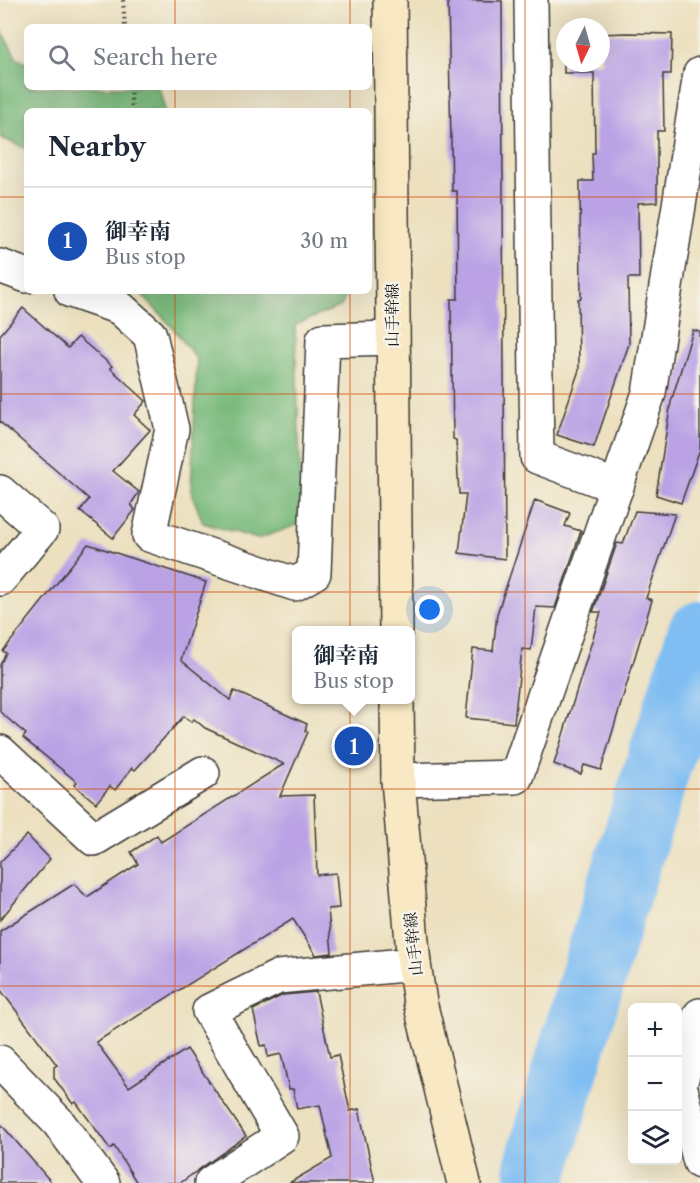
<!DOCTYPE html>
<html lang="en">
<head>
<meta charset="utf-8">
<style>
  :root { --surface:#fff; --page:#f2f2f3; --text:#1f2937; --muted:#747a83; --line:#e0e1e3; --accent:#1a73e8 }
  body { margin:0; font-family:"Libre Caslon Text","Noto Serif JP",serif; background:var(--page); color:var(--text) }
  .controls { position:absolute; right:18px; bottom:18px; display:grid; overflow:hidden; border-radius:9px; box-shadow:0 6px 24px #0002 }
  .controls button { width:54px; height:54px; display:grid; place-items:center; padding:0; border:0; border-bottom:2px solid var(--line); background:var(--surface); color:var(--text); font:30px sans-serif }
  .compass { position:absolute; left:556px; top:18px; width:54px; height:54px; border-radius:50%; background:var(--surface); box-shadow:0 6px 24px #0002; rotate:185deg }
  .you { position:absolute; left:430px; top:610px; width:21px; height:21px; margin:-15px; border:4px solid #fff; border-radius:50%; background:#1a73e8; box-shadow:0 0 0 9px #1a73e833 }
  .badge { display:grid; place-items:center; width:39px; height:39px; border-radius:50%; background:var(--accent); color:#fff; font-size:20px; font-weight:700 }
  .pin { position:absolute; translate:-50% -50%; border:3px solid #fff; box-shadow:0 2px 6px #0006 }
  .popup { position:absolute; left:292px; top:626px; width:123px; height:78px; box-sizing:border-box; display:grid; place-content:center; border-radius:9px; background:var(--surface); filter:drop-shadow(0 2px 4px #0005); font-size:20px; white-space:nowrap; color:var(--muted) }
  .popup b { font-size:22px; color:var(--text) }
  .popup::after { content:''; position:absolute; left:50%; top:100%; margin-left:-12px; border:12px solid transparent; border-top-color:var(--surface) }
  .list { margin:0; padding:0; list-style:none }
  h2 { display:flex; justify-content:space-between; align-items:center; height:78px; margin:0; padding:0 24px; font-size:26px }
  h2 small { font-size:20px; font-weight:400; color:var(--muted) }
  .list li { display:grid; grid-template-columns:39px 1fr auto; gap:18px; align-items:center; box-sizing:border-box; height:108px; padding:0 24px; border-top:2px solid var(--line) }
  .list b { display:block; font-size:22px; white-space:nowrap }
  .list p { margin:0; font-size:20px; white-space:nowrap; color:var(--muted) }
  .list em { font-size:20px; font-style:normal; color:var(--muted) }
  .icon { flex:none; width:33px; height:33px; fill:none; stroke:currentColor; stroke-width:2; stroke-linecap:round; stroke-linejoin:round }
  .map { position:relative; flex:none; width:700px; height:1183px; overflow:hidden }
  .search { position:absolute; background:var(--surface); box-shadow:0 6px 24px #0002; left:24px; top:24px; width:348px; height:66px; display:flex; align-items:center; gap:15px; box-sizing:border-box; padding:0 21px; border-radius:9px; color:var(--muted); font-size:22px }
  .panel { position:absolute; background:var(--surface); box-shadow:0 6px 24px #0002; left:24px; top:108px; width:348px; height:186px; border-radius:9px }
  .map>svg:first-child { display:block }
  .forest { fill:#78b97a; stroke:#4a6a4b; stroke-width:1.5 }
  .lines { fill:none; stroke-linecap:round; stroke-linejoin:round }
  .river { stroke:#7fbdf3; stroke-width:66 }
  .building { fill:#baa2e5 }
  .minor-casing { stroke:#3b3934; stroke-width:36 }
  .secondary-casing { stroke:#3b3934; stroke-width:36 }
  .path { stroke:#3b3934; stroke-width:4; stroke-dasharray:1.5 4.5; stroke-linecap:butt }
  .minor { stroke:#fff; stroke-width:33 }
  .secondary { stroke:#f8e8c3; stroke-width:33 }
  .grid { fill:none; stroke:#d4530e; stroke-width:1.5; stroke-opacity:0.55 }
  .labels { text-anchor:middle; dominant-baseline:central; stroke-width:5; stroke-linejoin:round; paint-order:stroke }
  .street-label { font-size:16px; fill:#1c1c1c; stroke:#f7f3e8 }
</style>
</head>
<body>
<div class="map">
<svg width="700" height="1183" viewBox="0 0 700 1183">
  <rect width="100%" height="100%" fill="#f7f3e8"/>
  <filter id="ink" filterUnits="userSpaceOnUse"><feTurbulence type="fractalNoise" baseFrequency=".0167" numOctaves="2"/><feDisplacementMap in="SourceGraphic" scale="12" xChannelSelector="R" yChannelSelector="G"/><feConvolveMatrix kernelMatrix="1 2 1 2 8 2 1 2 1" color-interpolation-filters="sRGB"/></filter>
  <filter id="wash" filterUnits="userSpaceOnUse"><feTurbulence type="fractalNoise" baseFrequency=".008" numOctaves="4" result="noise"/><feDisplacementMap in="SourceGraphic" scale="24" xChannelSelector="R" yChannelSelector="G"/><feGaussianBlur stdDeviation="1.35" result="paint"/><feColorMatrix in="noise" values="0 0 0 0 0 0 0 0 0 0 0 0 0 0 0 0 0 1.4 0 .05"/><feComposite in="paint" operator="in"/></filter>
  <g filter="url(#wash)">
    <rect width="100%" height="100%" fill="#ece0bf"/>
    <!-- forest -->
    <g class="forest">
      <path d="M0,28L17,59L27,63V87H159L165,111H27V149L0,137Z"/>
      <path d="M143,291H348L341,306L295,325L302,523L258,539L203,523L191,491L197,360L174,329L144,297Z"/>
    </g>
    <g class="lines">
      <!-- river -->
      <path class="river" d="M537,1167L613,909L700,634"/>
    </g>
    <g id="blocks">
      <!-- building -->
      <g class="building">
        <path d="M448,0L502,1L505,559L459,553L466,494H459L456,440L453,439L451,299H458L457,191H452Z"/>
        <path d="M627,33L672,34L671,74H663L664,131H657V202L638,203L639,278H628L629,344L594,447L557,435L579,370L578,299L581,298L580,181H593L592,153H595L594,73H564V34L565,63H601V34Z"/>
        <path d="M23,308L68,348L78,337L112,366L110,368L146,401L134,415L150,430L113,471L139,492L131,504L135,510L113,538L80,511L89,499L0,422V335Z"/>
        <path d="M693,330L700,332V449L681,503L656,495L671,402Z"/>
        <path d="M535,500L570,513L565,526L581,531L555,608L536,607L531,650L522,649L514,723L466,718L473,649L493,651L497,614Z"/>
        <path d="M635,511L675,514L646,598L652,600L601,770L584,765L581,774L554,764L601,612H593L617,543L623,544Z"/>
        <path d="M88,544L206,582L181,660L230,700L234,691L307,724L305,731L308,732L280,796L314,795L317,875L336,873L339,908L328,909L332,953L316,955L293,919L96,1042L129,1087L187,1049L246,1136L180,1183H137L114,1146L110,1149L76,1102L73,1104L54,1078V1067L57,1065L0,989V931L74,884L87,897L138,864L131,852L157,835L161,842L284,764L205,728L194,719L191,722L184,716L135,770L132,768L115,790L110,786L96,803L74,785L77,782L23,738L26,734L0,712V665L6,653L3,651Z"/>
        <path d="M27,835L50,859L0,920V862Z"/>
        <path d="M316,992L330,1057L338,1055L350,1111L359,1109L375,1183H289L332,1158L320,1105L297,1109L293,1089H289L281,1054L268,1057L266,1045L261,1046L253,1010L283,995Z"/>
        <path d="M0,1123L52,1183H0Z"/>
      </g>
    </g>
  </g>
  <g filter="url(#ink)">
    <use href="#blocks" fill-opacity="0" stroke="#3b3934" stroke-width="1.5"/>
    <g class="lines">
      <defs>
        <g id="minor">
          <path d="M531,0L537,457L617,487"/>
          <path d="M0,266L27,276"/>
          <path d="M71,291L120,308L150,335L172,429L149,535L295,584L314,573L323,340L392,338"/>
          <path d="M0,492L42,529L0,579"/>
          <path d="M0,752L94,839L203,773"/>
          <path d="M398,780L516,777L649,393L700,74"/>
          <path d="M700,1015L680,1085L700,1162"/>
          <path d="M0,1062L58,1122L103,1183"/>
          <path d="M211,1183L282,1136L209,1011L278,977L414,964"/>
        </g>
        <g id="secondary">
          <path d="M390,0L396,630"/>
          <path d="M397,700L398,780L414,964L420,1002L464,1183"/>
        </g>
      </defs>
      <!-- minor casing -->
      <use href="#minor" class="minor-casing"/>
      <!-- secondary casing -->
      <use href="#secondary" class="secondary-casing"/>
      <!-- path -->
      <g class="path">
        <path d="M123,0L125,27"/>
        <path d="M130,87L132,111"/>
      </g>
      <!-- minor -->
      <use href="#minor" class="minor"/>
      <!-- secondary -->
      <use href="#secondary" class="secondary"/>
    </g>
  </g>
  <!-- grid -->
  <path class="grid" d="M175,0V27M350,0V27M525,0V1183M175,87V111M350,87V111M0,197H27M369,197H700M175,291V1183M350,291V1183M0,394H700M0,592H700M0,789H700M0,986H700"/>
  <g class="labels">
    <!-- street labels -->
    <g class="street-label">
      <text transform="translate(392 315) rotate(-90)">山手幹線</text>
      <text transform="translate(413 944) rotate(-96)">山手幹線</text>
    </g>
  </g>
</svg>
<div class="controls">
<button>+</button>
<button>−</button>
<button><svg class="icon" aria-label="layers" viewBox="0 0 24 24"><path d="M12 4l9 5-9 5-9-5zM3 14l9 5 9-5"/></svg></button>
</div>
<svg class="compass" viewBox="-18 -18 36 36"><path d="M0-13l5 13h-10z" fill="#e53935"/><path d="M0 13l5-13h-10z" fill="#747a83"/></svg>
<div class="you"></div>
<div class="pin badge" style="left:354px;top:746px;background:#1a4fb4">1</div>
<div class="popup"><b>御幸南</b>Bus stop</div>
<div class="search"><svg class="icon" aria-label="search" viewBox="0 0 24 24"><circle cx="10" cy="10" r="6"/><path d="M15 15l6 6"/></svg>Search here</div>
<section class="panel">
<h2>Nearby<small></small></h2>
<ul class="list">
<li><span class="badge" style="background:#1a4fb4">1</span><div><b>御幸南</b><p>Bus stop</p></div><em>30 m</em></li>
</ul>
</section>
</div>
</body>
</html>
